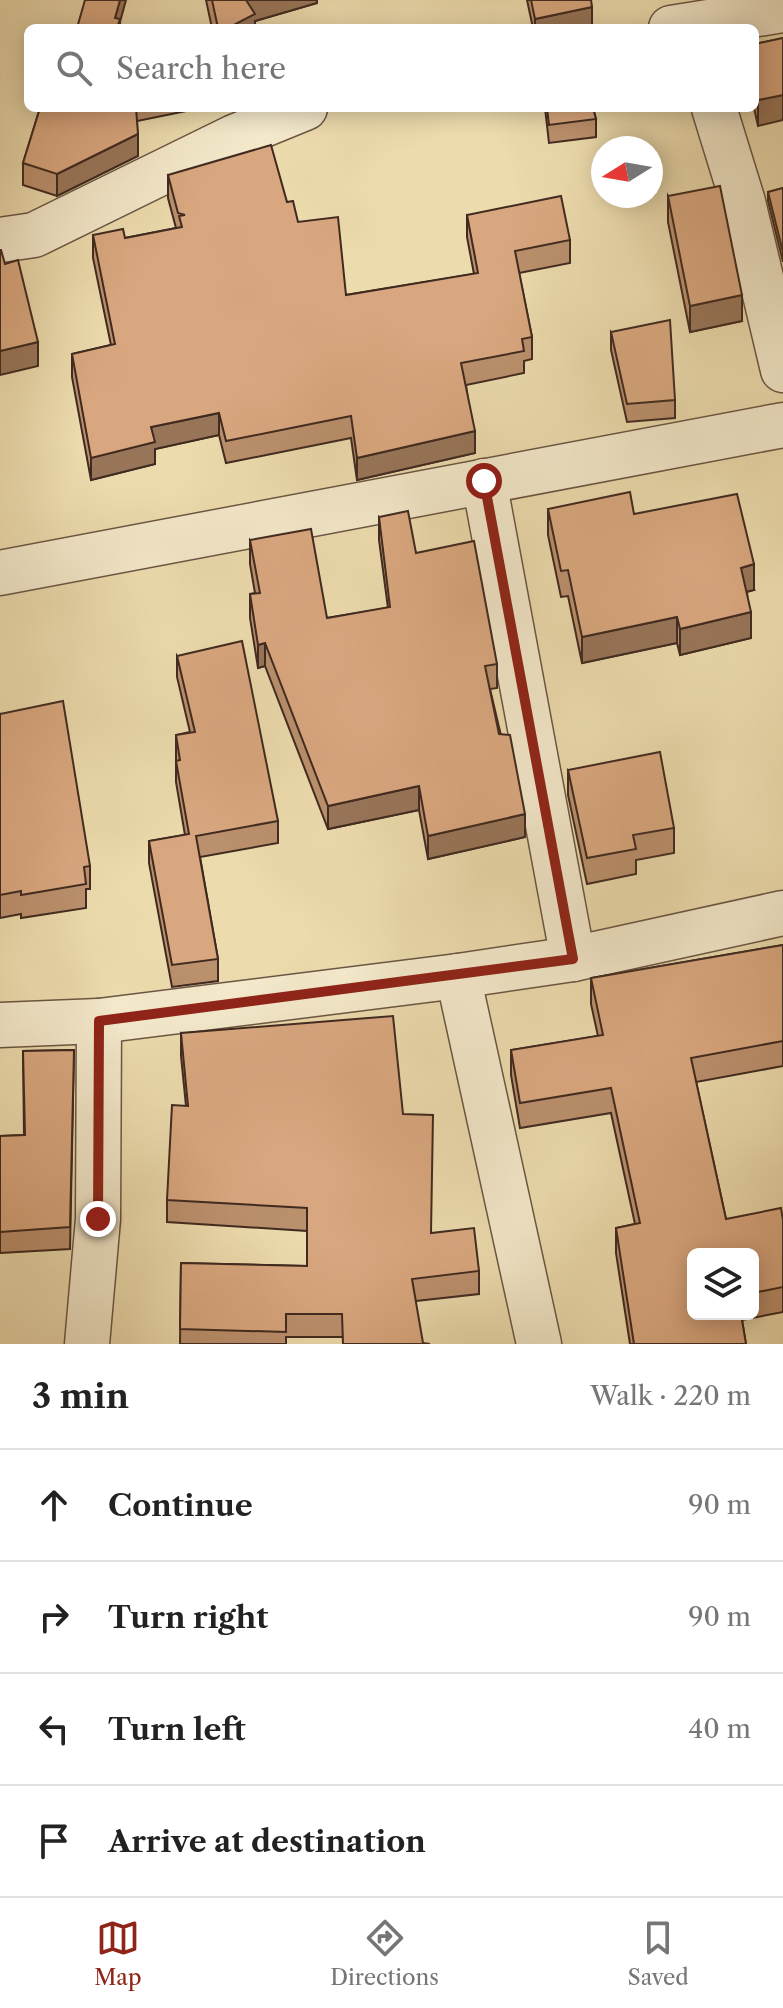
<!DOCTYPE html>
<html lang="en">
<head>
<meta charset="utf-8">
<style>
  :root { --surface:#fff; --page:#f6f6f6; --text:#222; --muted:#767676; --line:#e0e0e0; --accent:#8f2418 }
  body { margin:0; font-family:"Libre Caslon Text",serif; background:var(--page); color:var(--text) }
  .controls { position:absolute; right:24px; bottom:24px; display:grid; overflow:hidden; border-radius:12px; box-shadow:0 4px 20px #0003 }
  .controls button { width:72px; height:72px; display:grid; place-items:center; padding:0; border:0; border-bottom:2px solid var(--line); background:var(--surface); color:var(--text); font:40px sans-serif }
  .compass { position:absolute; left:591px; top:136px; width:72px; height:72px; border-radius:50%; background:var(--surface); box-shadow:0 4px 20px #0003; rotate:259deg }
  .stop { position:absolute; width:24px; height:24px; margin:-18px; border:6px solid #8f2418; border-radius:50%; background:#fff }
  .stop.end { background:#8f2418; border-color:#fff; box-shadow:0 2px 8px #0008 }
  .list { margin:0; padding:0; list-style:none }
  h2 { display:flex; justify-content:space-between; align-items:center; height:104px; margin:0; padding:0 32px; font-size:34px }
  h2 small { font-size:26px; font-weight:400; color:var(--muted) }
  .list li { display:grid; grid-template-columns:52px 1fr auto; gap:24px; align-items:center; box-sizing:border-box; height:112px; padding:0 32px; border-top:2px solid var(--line) }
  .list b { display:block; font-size:30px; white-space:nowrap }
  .list em { font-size:26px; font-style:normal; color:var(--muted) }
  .icon { flex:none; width:44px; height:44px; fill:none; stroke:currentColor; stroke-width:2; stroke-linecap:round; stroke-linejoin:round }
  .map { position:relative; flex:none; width:783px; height:1344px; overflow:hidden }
  .search { position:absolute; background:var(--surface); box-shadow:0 4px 20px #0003; left:24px; right:24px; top:24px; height:88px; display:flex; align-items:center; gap:20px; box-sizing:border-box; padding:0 28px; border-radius:12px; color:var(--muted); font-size:30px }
  .sheet { height:552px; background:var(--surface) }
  nav { display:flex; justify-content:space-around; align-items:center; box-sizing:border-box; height:112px; border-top:2px solid var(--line); background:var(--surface); font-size:22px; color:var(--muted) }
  nav a { display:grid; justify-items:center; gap:4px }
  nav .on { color:var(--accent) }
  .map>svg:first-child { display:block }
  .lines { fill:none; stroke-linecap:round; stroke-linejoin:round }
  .street-casing { stroke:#6b5643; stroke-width:47 }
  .street { stroke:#f3e8ca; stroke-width:44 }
  .wall { fill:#bb906d; stroke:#402a20; stroke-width:2; fill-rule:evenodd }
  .shaded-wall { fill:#987559; stroke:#402a20; stroke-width:2 }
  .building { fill:#d9a77f; stroke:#402a20; stroke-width:2 }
  .route { stroke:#8f2418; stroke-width:10 }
</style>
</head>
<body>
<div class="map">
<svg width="783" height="1344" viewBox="0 0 783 1344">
  <rect width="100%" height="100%" fill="#ecdbad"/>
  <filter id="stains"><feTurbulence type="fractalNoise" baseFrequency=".0025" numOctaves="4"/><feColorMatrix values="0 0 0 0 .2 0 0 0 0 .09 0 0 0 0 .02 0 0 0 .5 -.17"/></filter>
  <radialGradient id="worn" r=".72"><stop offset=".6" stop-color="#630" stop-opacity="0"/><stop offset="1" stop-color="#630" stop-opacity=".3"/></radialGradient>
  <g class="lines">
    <defs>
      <g id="street">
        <path d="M671,28L783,10"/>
        <path d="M714,108L743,202L783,370"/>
        <path d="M0,240L34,235L234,137L305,108"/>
        <path d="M484,481L573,959"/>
        <path d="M0,573L783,425"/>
        <path d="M458,976L539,1344"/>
        <path d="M0,1025L99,1021L458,976L573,959L783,913"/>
        <path d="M87,1344L98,1219L99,1021"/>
      </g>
    </defs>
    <!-- street casing -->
    <use href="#street" class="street-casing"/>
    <!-- street -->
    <use href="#street" class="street"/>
  </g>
  <!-- wall -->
  <g class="wall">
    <path d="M206,0H317V3L255,21V28H212Z"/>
    <path d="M527,0H591L592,28H533Z"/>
    <path d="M783,38L758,126L754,108H755V44Z"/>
    <path d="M40,108H201L137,121L138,156L57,196L23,185V163Z"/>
    <path d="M545,108H593L596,119V137L549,143Z"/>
    <path d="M168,175L287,202L298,222L346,295L474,274L467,237V215L570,240V263L519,273L532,337V359L524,361V373L466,385L475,453L357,480L351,438L226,463L219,435L155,449V464L91,480L72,377V354L111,345L93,258V235L125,238L176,228L168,198Z"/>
    <path d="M783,188V262L768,201V192Z"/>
    <path d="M668,196L742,321L690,332L668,222Z"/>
    <path d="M611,332L675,400V418L627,422L611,350Z"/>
    <path d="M548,509L634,514L754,590L747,592L751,638L680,655L677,643L582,663L568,596L561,597L548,535Z"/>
    <path d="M379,517L416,553L497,664V688L490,689L525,837L428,859L419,810L328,829L265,666L258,668L250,618V594L255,593L250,564V540L327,618L388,608L379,540Z"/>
    <path d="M177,656L278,821V843L200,857L218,959V981L172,987L149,863V841L185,835L176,782V735L190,732L177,677Z"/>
    <path d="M0,714L90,866V889H86V908L21,918V914L0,918Z"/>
    <path d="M568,770L674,828V853L636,860V874L587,884L568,795Z"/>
    <path d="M783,945V1066L696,1082L726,1219L783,1220V1312L742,1320L746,1344H630L616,1253V1228L635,1224L611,1113L520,1128L511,1075V1050L598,1036L591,1004V978ZM753,1254V1314H693Z"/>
    <path d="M181,1033L403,1114L431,1233L479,1271V1294L416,1301L342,1337H286V1344H180L181,1263L307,1266V1231L167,1222V1200L186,1106L181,1056Z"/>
    <path d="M74,1050L70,1249L0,1253V1136L24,1135L23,1051Z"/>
  </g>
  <!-- shaded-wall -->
  <g class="shaded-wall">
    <path d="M120,0H126L120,22V28H115V18Z"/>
    <path d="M245,0H317V3L255,21V28H228Z"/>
    <path d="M592,7V28H535V19Z"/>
    <path d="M783,95V120L758,126V100Z"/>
    <path d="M138,134V156L57,196V174Z"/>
    <path d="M742,295V321L690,332V306Z"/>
    <path d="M38,342V366L0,375V351Z"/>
    <path d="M219,413V435L155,449V464L91,480V458L151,427Z"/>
    <path d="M475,431V453L357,480V458Z"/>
    <path d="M754,564V590L741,593V568Z"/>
    <path d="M751,612V638L680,655V629Z"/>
    <path d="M677,617V643L582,663V637Z"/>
    <path d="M265,643V666L258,668V645Z"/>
    <path d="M419,786V810L328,829V806Z"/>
    <path d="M525,814V837L428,859V836Z"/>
  </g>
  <!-- building -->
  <g class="building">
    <path d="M85,0H120L115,18L120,19L117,28H77Z"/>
    <path d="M212,0H246L255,14L228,28H218Z"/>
    <path d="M531,0H591L592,7L535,19Z"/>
    <path d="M783,38V95L758,100L755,87V44Z"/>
    <path d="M40,108H136L138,134L57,174L23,163Z"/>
    <path d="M547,108H593L596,119L549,125Z"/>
    <path d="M271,145L287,202L293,201L298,222L338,217L346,295L478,273L467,215L561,196L570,240L515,251L532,337L522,339L524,351L461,363L475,431L357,458L351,416L226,441L219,413L151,427L155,442L91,458L72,354L115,344L93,235L123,229L125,238L182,227L179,216L185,215L178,213L168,175Z"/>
    <path d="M720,186L742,295L690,306L668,196Z"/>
    <path d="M783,188V252L768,192Z"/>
    <path d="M0,250H1L5,264L18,260L38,342L0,351Z"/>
    <path d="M670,320L675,400L627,404L611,332Z"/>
    <path d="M630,492L634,514L737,494L754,564L741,568L751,612L680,629L677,617L582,637L568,570L561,571L548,509Z"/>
    <path d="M408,511L416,553L474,541L497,664L485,666L499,734L510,735L525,814L428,836L419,786L328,806L265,643L258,645L250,594L260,593L250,540L311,529L327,618L390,607L379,517Z"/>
    <path d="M242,641L278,821L196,836L218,959L172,965L149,841L189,834L176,761L180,760L176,735L195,732L177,656Z"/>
    <path d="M63,701L90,866L84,867L86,884L21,895V891L0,895V714Z"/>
    <path d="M660,752L674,828L633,835L636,849L587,858L568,770Z"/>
    <path d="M783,945V1041L691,1058L726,1219L781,1208L783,1220V1287L753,1293V1254H693V1314H741L746,1344H634L616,1228L640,1223L611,1088L520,1103L511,1050L603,1035L591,978Z"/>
    <path d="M393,1016L403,1114L433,1115L431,1233L474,1228L479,1271L412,1279L423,1343L430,1344H343L342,1314H286V1332L180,1329L181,1263L307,1266V1208L167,1200L172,1105L188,1106L181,1033Z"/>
    <path d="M74,1050L70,1227L0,1232V1136L25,1135L23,1051Z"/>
  </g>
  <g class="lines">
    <!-- route -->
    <path class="route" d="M98,1219L99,1021L573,959L484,481"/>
  </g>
  <rect width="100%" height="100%" filter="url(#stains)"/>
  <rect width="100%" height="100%" fill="url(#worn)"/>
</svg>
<div class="controls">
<button><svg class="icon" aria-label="layers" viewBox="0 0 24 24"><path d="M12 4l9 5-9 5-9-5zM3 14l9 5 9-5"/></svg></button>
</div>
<svg class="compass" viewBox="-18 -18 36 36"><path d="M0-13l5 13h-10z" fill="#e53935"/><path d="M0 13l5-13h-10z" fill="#767676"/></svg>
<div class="stop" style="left:484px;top:481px"></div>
<div class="stop end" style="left:98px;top:1219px"></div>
<div class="search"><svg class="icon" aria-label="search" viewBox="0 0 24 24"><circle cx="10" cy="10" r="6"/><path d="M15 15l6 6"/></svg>Search here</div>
</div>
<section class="sheet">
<h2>3 min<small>Walk · 220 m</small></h2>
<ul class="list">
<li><svg class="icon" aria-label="ahead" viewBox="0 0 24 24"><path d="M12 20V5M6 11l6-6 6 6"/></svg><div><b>Continue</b></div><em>90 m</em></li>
<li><svg class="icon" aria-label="right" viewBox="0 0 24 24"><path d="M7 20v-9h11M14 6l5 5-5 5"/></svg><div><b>Turn right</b></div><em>90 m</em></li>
<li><svg class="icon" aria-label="left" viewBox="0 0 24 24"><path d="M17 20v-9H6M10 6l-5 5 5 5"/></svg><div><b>Turn left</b></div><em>40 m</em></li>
<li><svg class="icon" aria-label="arrive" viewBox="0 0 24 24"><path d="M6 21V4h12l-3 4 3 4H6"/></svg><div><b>Arrive at destination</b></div></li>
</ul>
</section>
<nav>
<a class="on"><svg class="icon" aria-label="map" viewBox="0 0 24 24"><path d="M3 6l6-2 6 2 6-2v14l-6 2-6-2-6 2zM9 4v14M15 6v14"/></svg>Map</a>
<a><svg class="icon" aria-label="directions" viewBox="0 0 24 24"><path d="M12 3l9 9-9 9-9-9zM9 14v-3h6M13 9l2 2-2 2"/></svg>Directions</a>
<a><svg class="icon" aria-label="saved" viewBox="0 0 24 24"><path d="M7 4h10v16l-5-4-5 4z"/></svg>Saved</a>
</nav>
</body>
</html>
